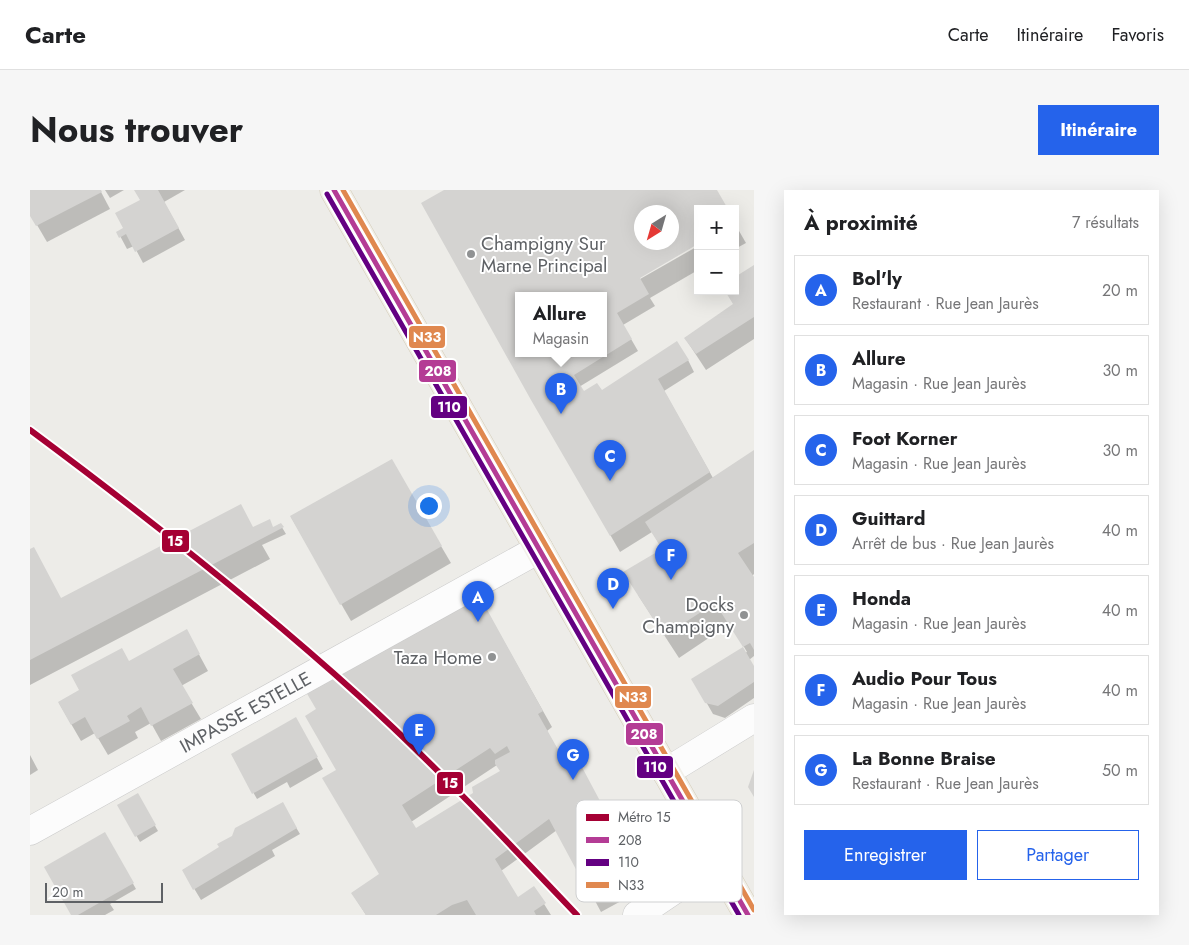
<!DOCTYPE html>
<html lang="fr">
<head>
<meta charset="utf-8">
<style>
  :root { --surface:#fff; --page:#f6f6f6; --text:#202124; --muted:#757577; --line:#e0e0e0; --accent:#2563eb }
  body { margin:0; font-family:Jost,sans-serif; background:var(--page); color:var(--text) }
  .controls { position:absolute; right:15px; top:15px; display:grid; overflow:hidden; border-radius:0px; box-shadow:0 5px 20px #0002 }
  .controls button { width:45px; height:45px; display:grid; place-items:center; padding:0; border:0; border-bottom:1px solid var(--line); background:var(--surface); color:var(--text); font:25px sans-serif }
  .compass { position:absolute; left:604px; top:15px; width:45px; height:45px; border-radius:50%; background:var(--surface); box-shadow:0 5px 20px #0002; rotate:217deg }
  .scale { position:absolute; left:15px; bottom:12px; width:118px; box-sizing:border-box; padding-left:5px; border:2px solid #5e6165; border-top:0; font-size:14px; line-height:18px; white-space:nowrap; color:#5e6165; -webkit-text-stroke:4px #fff; paint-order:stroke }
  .you { position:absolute; left:398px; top:315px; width:18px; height:18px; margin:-12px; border:4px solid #fff; border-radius:50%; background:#1a73e8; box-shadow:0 0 0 8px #1a73e833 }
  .badge { display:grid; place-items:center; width:32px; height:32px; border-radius:50%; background:var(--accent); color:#fff; font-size:16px; font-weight:700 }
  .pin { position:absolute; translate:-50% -41px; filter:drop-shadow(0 1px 2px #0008) }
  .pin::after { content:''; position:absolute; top:26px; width:18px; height:15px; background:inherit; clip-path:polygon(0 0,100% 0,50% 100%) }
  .popup { position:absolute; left:485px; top:102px; width:92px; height:65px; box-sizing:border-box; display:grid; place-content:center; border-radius:0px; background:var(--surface); filter:drop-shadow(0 1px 4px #0005); font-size:16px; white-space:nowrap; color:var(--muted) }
  .popup b { font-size:19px; color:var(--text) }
  .popup::after { content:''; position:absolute; left:50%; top:100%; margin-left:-10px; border:10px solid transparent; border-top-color:var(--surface) }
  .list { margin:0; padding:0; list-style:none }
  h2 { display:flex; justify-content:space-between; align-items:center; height:65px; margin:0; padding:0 20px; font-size:21px }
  h2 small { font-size:16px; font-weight:400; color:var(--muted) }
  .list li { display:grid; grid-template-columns:32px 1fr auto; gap:15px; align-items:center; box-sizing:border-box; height:70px; margin:0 10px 10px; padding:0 10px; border:1px solid var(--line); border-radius:0px }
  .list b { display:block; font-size:19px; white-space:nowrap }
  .list p { margin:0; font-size:16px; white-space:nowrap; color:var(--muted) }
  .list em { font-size:16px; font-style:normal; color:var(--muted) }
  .actions { display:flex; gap:10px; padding:15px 20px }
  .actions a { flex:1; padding:11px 0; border:1px solid var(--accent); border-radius:0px; text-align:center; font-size:18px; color:var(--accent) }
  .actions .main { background:var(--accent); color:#fff }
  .map { position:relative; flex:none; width:724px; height:725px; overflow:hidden; border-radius:0px }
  header { display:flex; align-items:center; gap:30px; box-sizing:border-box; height:70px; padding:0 25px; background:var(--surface); border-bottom:1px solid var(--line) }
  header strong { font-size:24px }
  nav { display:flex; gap:28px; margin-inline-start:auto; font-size:18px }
  .intro { display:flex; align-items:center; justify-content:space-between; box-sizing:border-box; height:120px; padding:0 30px }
  h1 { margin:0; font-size:35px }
  .button { padding:12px 22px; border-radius:0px; background:var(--accent); color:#fff; font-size:18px; font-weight:700 }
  main { display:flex; gap:30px; padding:0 30px }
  aside { flex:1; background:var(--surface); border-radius:0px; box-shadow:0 5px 20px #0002 }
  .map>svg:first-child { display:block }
  .shadow { fill:#0003; fill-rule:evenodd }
  .building { fill:#d4d3d1; fill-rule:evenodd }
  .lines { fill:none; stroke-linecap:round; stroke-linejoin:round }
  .minor-casing { stroke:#cacaca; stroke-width:29 }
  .major-casing { stroke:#d3cbb8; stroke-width:29 }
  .minor { stroke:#fcfcfc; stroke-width:28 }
  .major { stroke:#f2f0e9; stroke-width:28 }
  .bus-1-casing { stroke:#fff; stroke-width:9 }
  .bus-2-casing { stroke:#fff; stroke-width:9 }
  .bus-3-casing { stroke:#fff; stroke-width:9 }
  .bus-1 { stroke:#b43c95; stroke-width:5 }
  .bus-2 { stroke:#640082; stroke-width:5 }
  .bus-3 { stroke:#e0884f; stroke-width:5 }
  .metro-1-casing { stroke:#fff; stroke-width:10 }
  .metro-1 { stroke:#a50034; stroke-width:6 }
  .poi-dot { fill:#909293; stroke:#fff; stroke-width:2 }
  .labels { text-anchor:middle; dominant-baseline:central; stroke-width:4; stroke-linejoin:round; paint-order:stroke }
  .poi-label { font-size:19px; fill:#5e6165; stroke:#fff; text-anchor:end }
  .street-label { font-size:19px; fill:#5e6165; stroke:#fff }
  .key { fill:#fff; stroke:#cfd0d1; stroke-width:1 }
  .key-label { font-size:14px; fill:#5e6165 }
  .line-badge { stroke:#fff; stroke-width:2 }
  .badge-label { font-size:14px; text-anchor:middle; font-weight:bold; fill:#fff }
</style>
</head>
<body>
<header>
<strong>Carte</strong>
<nav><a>Carte</a><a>Itinéraire</a><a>Favoris</a></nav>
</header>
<div class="intro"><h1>Nous trouver</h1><a class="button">Itinéraire</a></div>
<main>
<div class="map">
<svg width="724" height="725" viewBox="0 0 724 725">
  <rect width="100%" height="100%" fill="#edece8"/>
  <!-- shadow -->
  <g class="shadow">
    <path d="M0,0H70L80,19L17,52L0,23Z"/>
    <path d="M75,0H94L80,8Z"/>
    <path d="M106,0H155L134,12L155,50L113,73L104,56L97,59L88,42L94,39L112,11Z"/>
    <path d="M417,0H686L668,19V53L589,98V101L668,56V80L620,108L625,116L593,135L608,161L549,197L553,203L572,201L658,170L664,182L634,201L683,288L724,261V384L722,386L724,389V466L719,470L724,479V508L695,528L683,524L663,489L717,462L701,435H698L649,468L608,405L633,360L622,342L590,362L448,113ZM612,22H642V52H612ZM488,105H574V163H488Z"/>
    <path d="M705,34L716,53L705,59Z"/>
    <path d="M724,77V149L676,180L655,148L704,115L705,101Z"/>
    <path d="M361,271L421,373L321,431L261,327Z"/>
    <path d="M250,334L256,344L232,355L240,369L0,495V361L31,409L224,339L243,338Z"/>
    <path d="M458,423L522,537L517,541L534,572L551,577L615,698L571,722L527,640L471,681L488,709L504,698L521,725H336L322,703L351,685L307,580ZM467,575L471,582L445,604L385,640L381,632Z"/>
    <path d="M165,457L178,481L151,496L171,529L131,551L121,533L105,542L108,548L78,565L65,543L51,551L29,513L99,472Z"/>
    <path d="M266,529L293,579L260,598L257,592L227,609L202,565Z"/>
    <path d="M0,565L8,580L0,585Z"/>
    <path d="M107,605L128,641L110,652L89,615Z"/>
    <path d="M252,614L270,644L242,660L245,666L171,710L153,680L190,658Z"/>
    <path d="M75,644L106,699L80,714L84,720L75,725H43Z"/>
  </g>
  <!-- building -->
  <g class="building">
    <path d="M0,0H71L72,2L6,36L0,26Z"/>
    <path d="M104,0H128L149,38L105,62L96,44L89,48L86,42L93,38L85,23L110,10Z"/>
    <path d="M414,0H687L698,19H668V54L610,88L619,104L587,123L602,149L544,185L554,201L567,193L572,200L647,151L659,170L628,189L680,282L580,346L501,210L391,13ZM612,22H642V52H612ZM488,105H574V163H488Z"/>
    <path d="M724,75V127L666,164L654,148L703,114L695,101H705V87Z"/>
    <path d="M724,260V353L708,363L724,387V460L720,453L713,457L685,413L634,446L593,382L632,359L615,332Z"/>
    <path d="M362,269L412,356L310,415L260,326Z"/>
    <path d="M211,314L223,337L240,329L243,337L251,333L254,337L0,470V359L4,357L31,408Z"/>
    <path d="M449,405L513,521L508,524L534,570L545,564L610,686L563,711L519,629L465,669L488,707L504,696L516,713L504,721L506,725H446L437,710L422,715L406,725H336L321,703L349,684L292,588L306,580L275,526L286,519L276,502ZM477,556L480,562L465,570V574L470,581L442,597L443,603L386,638L372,615L460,558L465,564Z"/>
    <path d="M157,439L170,464L143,479L163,513L121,536L111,517L97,526L100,531L67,549L55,527L41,535L28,512L49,500L41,485L92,458L99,471Z"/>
    <path d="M713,457L724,476V492L688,516L675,513L661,489Z"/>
    <path d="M266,527L288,567L222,604L201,564Z"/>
    <path d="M724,580V607L718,597Z"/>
    <path d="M108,603L126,635L105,647L87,615Z"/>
    <path d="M253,612L267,638L163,700L152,680L189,657L187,654L202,646L205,638Z"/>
    <path d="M75,642L104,693L48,725H41L14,677Z"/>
  </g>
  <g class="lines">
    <defs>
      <g id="minor">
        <path d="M636,582L724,528"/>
        <path id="s1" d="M0,641L509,359"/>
        <path d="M607,725L687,671"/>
      </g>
      <path id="major" d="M304,0L718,725"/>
    </defs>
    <!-- minor casing -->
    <use href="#minor" class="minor-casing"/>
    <!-- major casing -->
    <use href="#major" class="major-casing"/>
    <!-- minor -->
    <use href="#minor" class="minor"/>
    <!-- major -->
    <use href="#major" class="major"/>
    <defs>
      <path id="bus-1" d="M304,0L718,725"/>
      <path id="bus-2" d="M297,4L709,725"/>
      <path id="bus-3" d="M313,0L724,720"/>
    </defs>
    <!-- bus-1 casing -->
    <use href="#bus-1" class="bus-1-casing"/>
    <!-- bus-2 casing -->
    <use href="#bus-2" class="bus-2-casing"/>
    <!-- bus-3 casing -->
    <use href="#bus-3" class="bus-3-casing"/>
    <!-- bus-1 -->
    <use href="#bus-1" class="bus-1"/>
    <!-- bus-2 -->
    <use href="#bus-2" class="bus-2"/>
    <!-- bus-3 -->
    <use href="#bus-3" class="bus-3"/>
    <defs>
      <path id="metro-1" d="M0,240C113,324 224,411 329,506C405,575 476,650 547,725"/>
    </defs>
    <!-- metro-1 casing -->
    <use href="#metro-1" class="metro-1-casing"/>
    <!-- metro-1 -->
    <use href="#metro-1" class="metro-1"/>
  </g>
  <!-- markers -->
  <g class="poi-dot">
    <circle cx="441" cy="64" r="5"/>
    <circle cx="714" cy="425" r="5"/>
    <circle cx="462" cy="467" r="5"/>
  </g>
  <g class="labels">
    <!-- poi labels -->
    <g class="poi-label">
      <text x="451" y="53" text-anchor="start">Champigny Sur<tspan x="451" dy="22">Marne Principal</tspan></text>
      <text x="704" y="414">Docks<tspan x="704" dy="22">Champigny</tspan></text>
      <text x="452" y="467">Taza Home</text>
    </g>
    <!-- street labels -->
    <g class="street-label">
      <text stroke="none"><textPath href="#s1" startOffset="246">IMPASSE ESTELLE</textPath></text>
    </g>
  </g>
  <!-- legend -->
  <rect x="546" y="610" width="166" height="102" rx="8" class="key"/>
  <rect x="556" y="624" width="23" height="7" fill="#a50034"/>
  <rect x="556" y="647" width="23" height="6" fill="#b43c95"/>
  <rect x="556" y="669" width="23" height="7" fill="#640082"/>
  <rect x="556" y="692" width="23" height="6" fill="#e0884f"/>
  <g class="key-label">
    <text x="588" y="632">Métro 15</text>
    <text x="588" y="655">208</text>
    <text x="588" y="677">110</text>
    <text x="588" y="700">N33</text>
  </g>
  <g class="line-badge">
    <rect x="378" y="135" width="38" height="24" rx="5" fill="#e0884f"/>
    <rect x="388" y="169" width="39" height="24" rx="5" fill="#b43c95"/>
    <rect x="400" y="205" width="38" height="24" rx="5" fill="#640082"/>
    <rect x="131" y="339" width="29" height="24" rx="5" fill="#a50034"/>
    <rect x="584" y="495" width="38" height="24" rx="5" fill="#e0884f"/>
    <rect x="595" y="532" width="39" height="24" rx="5" fill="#b43c95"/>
    <rect x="606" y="565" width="38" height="24" rx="5" fill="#640082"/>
    <rect x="406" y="581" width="28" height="24" rx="5" fill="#a50034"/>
  </g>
  <g class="badge-label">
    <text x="397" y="152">N33</text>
    <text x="408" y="186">208</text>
    <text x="419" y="222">110</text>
    <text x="145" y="356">15</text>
    <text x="603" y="512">N33</text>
    <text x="614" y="549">208</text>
    <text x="625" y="582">110</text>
    <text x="420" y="598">15</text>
  </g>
</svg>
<div class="controls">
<button>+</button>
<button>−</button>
</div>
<svg class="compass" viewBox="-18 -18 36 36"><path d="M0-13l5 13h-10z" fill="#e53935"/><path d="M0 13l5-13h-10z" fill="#757577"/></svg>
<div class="scale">20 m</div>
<div class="you"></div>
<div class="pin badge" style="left:448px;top:432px">A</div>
<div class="pin badge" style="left:531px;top:224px">B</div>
<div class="popup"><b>Allure</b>Magasin</div>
<div class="pin badge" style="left:580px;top:291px">C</div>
<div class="pin badge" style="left:583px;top:419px">D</div>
<div class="pin badge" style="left:389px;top:565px">E</div>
<div class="pin badge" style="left:641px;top:390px">F</div>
<div class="pin badge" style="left:543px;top:590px">G</div>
</div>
<aside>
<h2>À proximité<small>7 résultats</small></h2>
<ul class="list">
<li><span class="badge">A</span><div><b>Bol'ly</b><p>Restaurant · Rue Jean Jaurès</p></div><em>20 m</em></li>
<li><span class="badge">B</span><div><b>Allure</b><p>Magasin · Rue Jean Jaurès</p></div><em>30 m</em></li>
<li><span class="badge">C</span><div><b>Foot Korner</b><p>Magasin · Rue Jean Jaurès</p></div><em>30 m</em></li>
<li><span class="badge">D</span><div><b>Guittard</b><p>Arrêt de bus · Rue Jean Jaurès</p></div><em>40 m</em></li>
<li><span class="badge">E</span><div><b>Honda</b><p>Magasin · Rue Jean Jaurès</p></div><em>40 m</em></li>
<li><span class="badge">F</span><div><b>Audio Pour Tous</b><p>Magasin · Rue Jean Jaurès</p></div><em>40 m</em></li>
<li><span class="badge">G</span><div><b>La Bonne Braise</b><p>Restaurant · Rue Jean Jaurès</p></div><em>50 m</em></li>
</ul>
<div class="actions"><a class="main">Enregistrer</a><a>Partager</a></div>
</aside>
</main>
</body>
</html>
